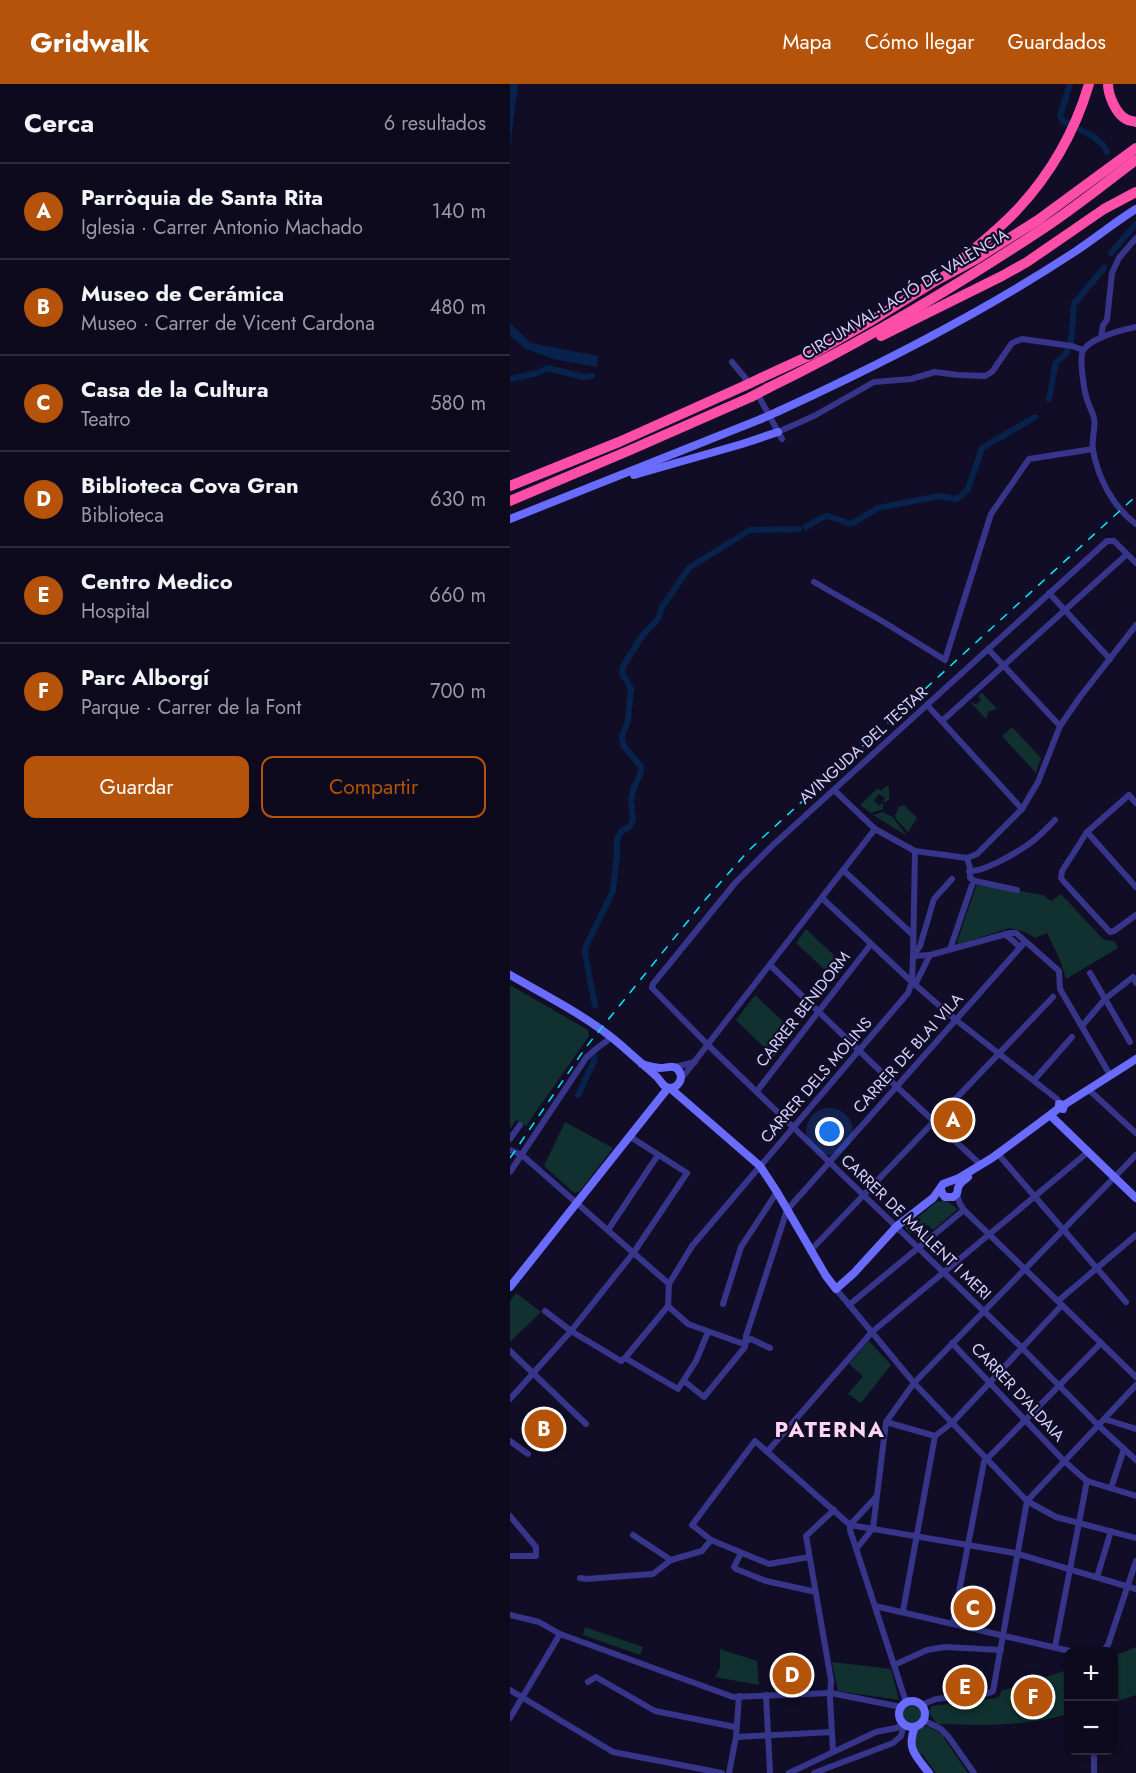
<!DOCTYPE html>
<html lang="es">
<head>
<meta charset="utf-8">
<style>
  :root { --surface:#0d0a1d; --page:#1b182a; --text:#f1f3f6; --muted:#9a9aa4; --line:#2d2b3b; --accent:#b45309 }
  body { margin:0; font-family:Jost,sans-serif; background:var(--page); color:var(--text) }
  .controls { position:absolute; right:18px; bottom:18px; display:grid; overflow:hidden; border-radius:12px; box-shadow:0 2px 4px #0004 }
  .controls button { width:54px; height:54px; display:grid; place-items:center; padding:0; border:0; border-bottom:2px solid var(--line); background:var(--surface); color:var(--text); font:30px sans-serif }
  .you { position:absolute; left:320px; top:1048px; width:21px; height:21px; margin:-15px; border:4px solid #fff; border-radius:50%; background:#1a73e8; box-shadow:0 0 0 9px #1a73e833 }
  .badge { display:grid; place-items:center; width:39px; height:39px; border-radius:50%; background:var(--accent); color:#fff; font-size:20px; font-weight:700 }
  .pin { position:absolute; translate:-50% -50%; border:3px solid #fff; box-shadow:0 2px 6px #0006 }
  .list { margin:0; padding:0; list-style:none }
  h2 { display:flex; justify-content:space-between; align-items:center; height:78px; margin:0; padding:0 24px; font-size:26px }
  h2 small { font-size:20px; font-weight:400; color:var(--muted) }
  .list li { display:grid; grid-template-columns:39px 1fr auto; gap:18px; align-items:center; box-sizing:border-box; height:96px; padding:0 24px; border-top:2px solid var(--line) }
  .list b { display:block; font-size:22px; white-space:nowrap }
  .list p { margin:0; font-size:20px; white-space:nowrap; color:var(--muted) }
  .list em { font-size:20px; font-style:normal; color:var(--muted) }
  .actions { display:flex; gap:12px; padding:18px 24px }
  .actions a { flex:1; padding:14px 0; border:2px solid var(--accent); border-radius:12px; text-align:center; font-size:21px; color:var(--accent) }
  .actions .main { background:var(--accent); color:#fff }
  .map { position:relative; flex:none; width:626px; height:1689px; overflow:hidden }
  header { display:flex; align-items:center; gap:36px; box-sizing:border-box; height:84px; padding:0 30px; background:var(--accent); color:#fff }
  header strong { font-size:28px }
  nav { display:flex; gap:33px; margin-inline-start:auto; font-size:21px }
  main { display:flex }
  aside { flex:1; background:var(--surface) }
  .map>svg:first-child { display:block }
  .green { fill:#10312f }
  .water { fill:#08234b }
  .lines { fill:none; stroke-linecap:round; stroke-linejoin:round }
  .canal { stroke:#08234b; stroke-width:6 }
  .street { stroke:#363589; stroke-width:6 }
  .secondary { stroke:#6a6bff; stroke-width:8 }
  .highway { stroke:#ff4ea8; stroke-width:10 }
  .rail { stroke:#00ecfe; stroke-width:1.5; stroke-dasharray:9 8; stroke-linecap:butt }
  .secondary-bridge { stroke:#6a6bff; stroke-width:8 }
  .highway-bridge { stroke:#ff4ea8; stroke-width:10 }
  .labels { text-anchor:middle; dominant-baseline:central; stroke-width:4.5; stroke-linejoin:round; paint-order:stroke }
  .street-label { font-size:16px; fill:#d7d3ff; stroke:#110d27 }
  .district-label { font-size:22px; font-weight:bold; letter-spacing:1.5px; fill:#ffd5f1; stroke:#110d27 }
</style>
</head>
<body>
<header>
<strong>Gridwalk</strong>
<nav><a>Mapa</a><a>Cómo llegar</a><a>Guardados</a></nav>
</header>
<main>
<aside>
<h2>Cerca<small>6 resultados</small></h2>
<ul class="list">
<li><span class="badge">A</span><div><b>Parròquia de Santa Rita</b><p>Iglesia · Carrer Antonio Machado</p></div><em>140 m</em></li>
<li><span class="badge">B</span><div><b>Museo de Cerámica</b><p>Museo · Carrer de Vicent Cardona</p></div><em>480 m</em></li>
<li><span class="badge">C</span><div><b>Casa de la Cultura</b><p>Teatro</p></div><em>580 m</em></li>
<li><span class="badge">D</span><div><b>Biblioteca Cova Gran</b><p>Biblioteca</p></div><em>630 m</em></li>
<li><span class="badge">E</span><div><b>Centro Medico</b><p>Hospital</p></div><em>660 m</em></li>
<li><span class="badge">F</span><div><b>Parc Alborgí</b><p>Parque · Carrer de la Font</p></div><em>700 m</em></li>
</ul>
<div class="actions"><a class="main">Guardar</a><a>Compartir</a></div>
</aside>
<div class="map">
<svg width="626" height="1689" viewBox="0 0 626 1689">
  <rect width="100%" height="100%" fill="#110d27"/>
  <!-- green -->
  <g class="green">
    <path d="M472,609L487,625L479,627L476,635L461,619L462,618L466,621L471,616L468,612Z"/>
    <path d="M502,643L531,674L526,689L492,652Z"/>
    <path d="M377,702L379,703V716L375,718L373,717L375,714L369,710L364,717L369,722L372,719L373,720V725L361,729L350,721L368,704L371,707Z"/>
    <path d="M394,721L407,734L398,748L386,735L385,731L388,726V723Z"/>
    <path d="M373,728L378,731L382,732L397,752L363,731Z"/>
    <path d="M467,800L533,811L541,817L551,810L593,855L605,858L608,864L556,895L550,876L537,849L525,854L515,848L500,844L449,860L447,858Z"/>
    <path d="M296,845L335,882L325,895L286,859Z"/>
    <path d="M0,901L78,946L79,952L16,1042L6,1036L0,1045Z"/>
    <path d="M245,911L284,948L264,973L226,936Z"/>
    <path d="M55,1038L103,1064L69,1108L64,1109L34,1082Z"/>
    <path d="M436,1117L448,1125L423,1146L418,1141L412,1142L408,1146L410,1149L407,1152L403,1148L400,1150L395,1144L398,1142L426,1118Z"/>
    <path d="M6,1209L31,1228L0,1258V1217Z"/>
    <path d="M359,1257L381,1281L351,1319L338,1310L353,1292L339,1280Z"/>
    <path d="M75,1543L133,1563L130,1571L73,1551Z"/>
    <path d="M626,1563V1611L604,1618V1570L607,1571Z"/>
    <path d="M210,1565L247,1577L249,1601L205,1593L210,1584Z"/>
    <path d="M322,1578L381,1585L389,1616L328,1607Z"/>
    <path d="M558,1586V1630C515,1643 472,1641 427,1640L421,1632L419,1627L422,1622L486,1614L490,1612L491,1607Z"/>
    <circle cx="402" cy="1630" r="9"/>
    <path d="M413,1642L419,1643L434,1651V1654L458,1689H426L412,1670H409L402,1655L408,1645Z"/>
  </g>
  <!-- water -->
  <g class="water">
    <path d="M0,0H8L0,63Z"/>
    <path d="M0,239L21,259L88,272L87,283L44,275L16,265L0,252Z"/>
  </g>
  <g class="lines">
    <!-- canal -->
    <g class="canal">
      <path d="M560,0L550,32L553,37L583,52L593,61L597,68"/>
      <path d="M601,169L626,140"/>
      <path d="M0,295L27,289L38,284L73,293L82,292"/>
      <path d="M539,315L546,278L555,271L561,259L564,220L594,184"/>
      <path d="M296,443L313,433L318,432L341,440L368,424L429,412L446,415L451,412L458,405L472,364L525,333"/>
      <path d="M85,922L75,869L76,862L103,807L107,770V754L112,747L120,742L123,736L121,716L124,703L130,691L131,683L113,661L112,652L118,637L121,605L112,589L113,582L133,551L148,535L152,523L179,484L240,446L289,445"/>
      <path d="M68,1011L84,977V971"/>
    </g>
    <!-- street -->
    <g class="street">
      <path d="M626,243C612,246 580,254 573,267C569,274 574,304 576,312C578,320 582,327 584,334C586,344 581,356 583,366C588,394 603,423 626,440"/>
      <path d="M591,254L593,241L597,236L602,189L609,174L626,154"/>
      <path d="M222,278L241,301"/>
      <path d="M247,309L272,355"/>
      <path d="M268,348L304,332L364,298L401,295L425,288L448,291L475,292L482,288L502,259L512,255L562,262L573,266"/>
      <path d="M626,479L604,457H597L262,762L225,799L143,900L142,904L198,961L512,1264L588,1341L626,1376"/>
      <path d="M304,498L372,537L435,576L481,430L519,375L583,365"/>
      <path d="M539,509L600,575"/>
      <path d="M478,565L550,642"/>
      <path d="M417,621L512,725"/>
      <path d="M432,637L616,471"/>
      <path d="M324,706L365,745L405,767L457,774L467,770L512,725L528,698L550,642L570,613L626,541"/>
      <path d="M626,719L619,711L577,748L552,787L551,794L555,799L600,848L604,847L626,831"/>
      <path d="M577,748L626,803"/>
      <path d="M405,767L403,872L420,871L500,849H506L549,887L550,905L600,991"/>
      <path d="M457,774L460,784V794L465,797L507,806"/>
      <path d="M333,786L402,850"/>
      <path d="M459,787C474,788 504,770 516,762C527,755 536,745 545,736"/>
      <path d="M312,814L402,898L446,936L547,1015L550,1020"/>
      <path d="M495,850L510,863"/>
      <path d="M440,865L462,801"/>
      <path d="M260,881L387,1003L471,1081"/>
      <path d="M580,889L620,958"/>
      <path d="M405,901L420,871"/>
      <path d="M572,942L595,915L623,893L626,899"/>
      <path d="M165,983L185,978"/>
      <path d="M171,995L365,745"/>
      <path d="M524,996L562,953"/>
      <path d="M578,1005L626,1049"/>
      <path d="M247,1007L361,860"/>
      <path d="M0,1055L10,1041"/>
      <path d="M0,1066L12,1071L159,1200"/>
      <path d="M488,1070L616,1218"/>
      <path d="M0,1088L76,974C83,966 93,960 102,953"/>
      <path d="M447,1111L450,1120L454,1126L626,1293"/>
      <path d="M98,1146L148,1071"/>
      <path d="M300,1167L543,913"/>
      <path d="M326,1205L404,1299L517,1417L546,1433L626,1454"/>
      <path d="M548,1217L626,1151"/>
      <path d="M213,1220L231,1163L267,1108"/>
      <path d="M339,1221L454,1126"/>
      <path d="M158,1222L178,1240L231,1259L241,1255L260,1264"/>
      <path d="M35,1227L61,1247L111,1277L115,1274L158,1222L159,1200L182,1162L398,909L402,898L403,872L410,862L424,815L442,795"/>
      <path d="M442,1259L554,1377L577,1397L626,1412"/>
      <path d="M0,1267L76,1340"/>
      <path d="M115,1274L168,1305L186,1277L198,1248"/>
      <path d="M174,1297L194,1313L235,1263L236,1252L277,1126L515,858"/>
      <path d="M0,1315L61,1247L124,1168L177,1089L119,1052"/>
      <path d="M594,1335L626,1345"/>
      <path d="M376,1338L425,1352"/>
      <path d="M425,1352L443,1338L552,1221"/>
      <path d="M0,1357L18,1370"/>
      <path d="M257,1368L362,1248L578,1068"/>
      <path d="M601,1404L614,1365"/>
      <path d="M366,1413L340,1441V1446L396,1618"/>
      <path d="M0,1432L26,1463V1472H0"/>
      <path d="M123,1451L161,1476"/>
      <path d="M347,1464L363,1444L376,1338L404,1299L626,1071"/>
      <path d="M231,1469L224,1483L226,1485L256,1497L306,1508"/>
      <path d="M299,1473L259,1480L201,1456L182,1441L245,1357L340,1441L505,1469L626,1505"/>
      <path d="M587,1493L601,1447"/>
      <path d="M70,1494L76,1495L143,1490L161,1476L192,1467L201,1456"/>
      <path d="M365,1522L564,1568"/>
      <path d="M393,1527L425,1352"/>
      <path d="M0,1531L29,1538L50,1550L223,1613L321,1609L391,1623"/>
      <path d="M443,1539L474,1378L591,1259"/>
      <path d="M545,1563L577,1397"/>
      <path d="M592,1568L598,1561L626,1477"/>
      <path d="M384,1581L417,1566L435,1563L491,1566"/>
      <path d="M78,1598L86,1593L145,1627L225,1643"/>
      <path d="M0,1606L103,1668L212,1689"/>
      <path d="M256,1611L260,1689"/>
      <path d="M411,1621L426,1615L479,1609L483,1607L517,1417L626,1301"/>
      <path d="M0,1634L50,1550"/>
      <path d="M413,1636L431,1645L438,1652L464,1689"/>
      <path d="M226,1653L322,1648"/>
      <path d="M323,1667L320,1614L321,1596L296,1452L324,1426"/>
      <path d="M219,1689L226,1653L229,1612"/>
      <path d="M279,1689L366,1648L386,1644L394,1640"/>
      <path d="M304,1689L383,1659L391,1652L394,1641"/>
      <path d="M584,1689V1666"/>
    </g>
    <!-- secondary -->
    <g class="secondary">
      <path d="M269,327C371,280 472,229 566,167C587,153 605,138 626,125"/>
      <path d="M124,391L232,360L268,348"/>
      <path d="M0,435L251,335"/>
      <path d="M0,891C38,913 79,933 112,962C123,972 135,982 146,992C151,996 152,1003 159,1004C167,1005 173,996 170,989C166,979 158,984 150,984C144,983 138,982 132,980"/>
      <path d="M160,1004L250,1082L267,1108L316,1192L326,1205L344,1189L387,1142L423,1114L433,1100L449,1094L482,1074L540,1031L549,1024V1020L554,1021"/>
      <path d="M553,1025L554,1021L626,975"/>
      <path d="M540,1031L626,1114"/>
      <path d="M431,1105L432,1109L435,1113H443C448,1110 447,1109 448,1104C449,1099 455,1096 458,1093"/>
      <path d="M0,1203L158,1004"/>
      <circle cx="402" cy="1630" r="13"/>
      <path d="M405,1643C396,1665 406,1672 419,1689"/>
    </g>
    <!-- highway -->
    <g class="highway">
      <path d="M598,0C598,11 606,30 616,35C619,37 623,37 626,38"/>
      <path d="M444,182C465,164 487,147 506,127C540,91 565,47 579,0"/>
      <path d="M371,252L492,192L517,178L594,125L626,108"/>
      <path d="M251,294L303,270L359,238L427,196L466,175L528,136L626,64"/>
      <path d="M258,304C353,258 445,203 534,144C566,123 595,99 626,76"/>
      <path d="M0,402L109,358L234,302"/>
      <path d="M0,417L118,367L241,313"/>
    </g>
    <!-- rail -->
    <path class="rail" d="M0,1074L76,963L195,816L238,767L626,412"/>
    <!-- secondary-bridge -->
    <path class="secondary-bridge" d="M251,335L269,327"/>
    <!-- highway-bridge -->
    <g class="highway-bridge">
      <path d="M234,302L251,294"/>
      <path d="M241,313L258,304"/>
    </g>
  </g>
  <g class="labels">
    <!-- street labels -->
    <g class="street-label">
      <text transform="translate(395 210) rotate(-31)">CIRCUMVAL·LACIÓ DE VALÈNCIA</text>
      <text transform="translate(353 661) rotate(-42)">AVINGUDA DEL TESTAR</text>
      <text transform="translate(293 925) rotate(-52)">CARRER BENIDORM</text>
      <text transform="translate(398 969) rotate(-48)">CARRER DE BLAI VILA</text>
      <text transform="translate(306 996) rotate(-49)">CARRER DELS MOLINS</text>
      <text transform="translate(406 1143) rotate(44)">CARRER DE MALLENT I MERI</text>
      <text transform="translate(508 1308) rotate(47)">CARRER D'ALDAIA</text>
    </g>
    <!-- district labels -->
    <g class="district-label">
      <text x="320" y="1345">PATERNA</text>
    </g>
  </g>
</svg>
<div class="controls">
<button>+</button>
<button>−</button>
</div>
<div class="you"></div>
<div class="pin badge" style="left:443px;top:1036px">A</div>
<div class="pin badge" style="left:34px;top:1345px">B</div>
<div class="pin badge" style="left:463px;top:1524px">C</div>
<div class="pin badge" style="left:282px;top:1591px">D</div>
<div class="pin badge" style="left:455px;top:1603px">E</div>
<div class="pin badge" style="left:523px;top:1613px">F</div>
</div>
</main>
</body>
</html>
